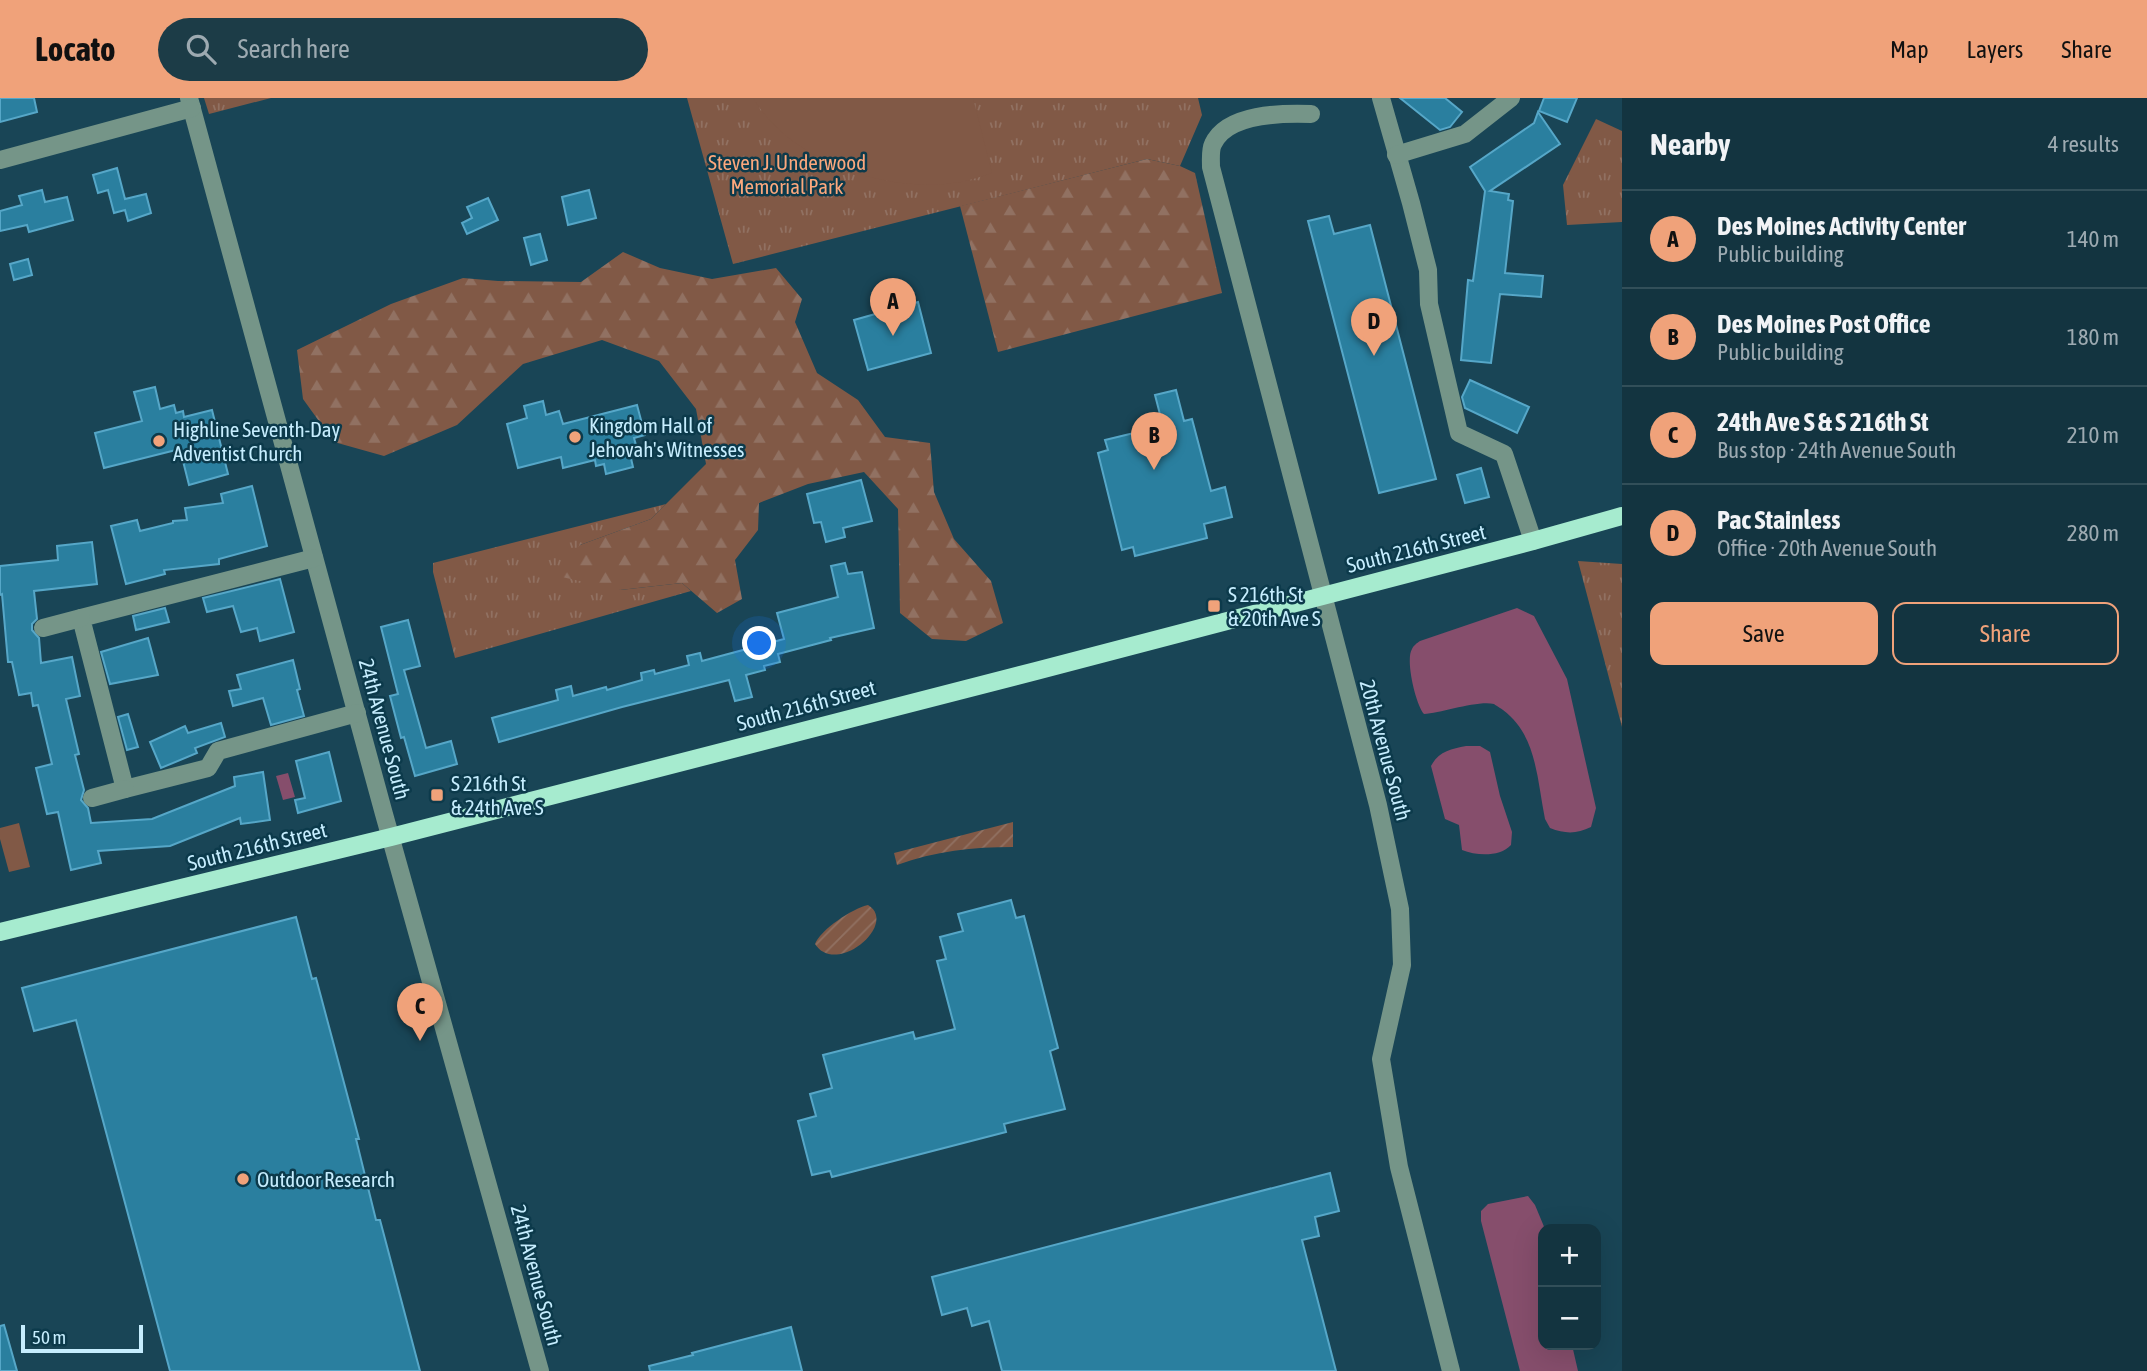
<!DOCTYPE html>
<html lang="en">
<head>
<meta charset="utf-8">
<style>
  :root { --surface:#133440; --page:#1c3c47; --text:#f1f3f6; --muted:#9daab1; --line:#324f59; --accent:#f0a27a }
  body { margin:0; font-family:"Asap Condensed",sans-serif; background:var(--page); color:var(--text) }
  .controls { position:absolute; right:21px; bottom:21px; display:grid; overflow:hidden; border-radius:14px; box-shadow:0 7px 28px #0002 }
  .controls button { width:63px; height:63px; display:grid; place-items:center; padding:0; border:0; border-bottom:2px solid var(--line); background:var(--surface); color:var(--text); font:35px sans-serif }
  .scale { position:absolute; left:21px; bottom:18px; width:122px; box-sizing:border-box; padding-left:7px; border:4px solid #c6edfe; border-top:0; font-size:19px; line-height:24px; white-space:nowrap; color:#c6edfe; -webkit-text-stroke:5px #0c3a4b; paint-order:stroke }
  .you { position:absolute; left:760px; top:546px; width:24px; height:24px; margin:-18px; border:5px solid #fff; border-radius:50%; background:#1a73e8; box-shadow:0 0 0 10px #1a73e833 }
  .badge { display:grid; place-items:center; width:46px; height:46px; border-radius:50%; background:var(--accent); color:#111; font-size:23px; font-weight:700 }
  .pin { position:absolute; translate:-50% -58px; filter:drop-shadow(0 2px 4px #0008) }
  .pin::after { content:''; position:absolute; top:37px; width:24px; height:21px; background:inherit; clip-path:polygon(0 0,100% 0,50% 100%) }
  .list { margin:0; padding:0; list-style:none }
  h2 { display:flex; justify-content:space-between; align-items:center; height:91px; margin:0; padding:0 28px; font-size:30px }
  h2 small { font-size:23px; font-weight:400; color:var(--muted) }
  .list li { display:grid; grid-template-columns:46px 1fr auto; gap:21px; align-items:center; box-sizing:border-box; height:98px; padding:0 28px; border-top:2px solid var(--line) }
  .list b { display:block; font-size:26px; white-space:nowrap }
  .list p { margin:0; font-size:23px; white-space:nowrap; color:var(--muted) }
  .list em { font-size:23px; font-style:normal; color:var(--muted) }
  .actions { display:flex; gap:14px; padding:21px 28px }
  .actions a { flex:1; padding:16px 0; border:2px solid var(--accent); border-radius:14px; text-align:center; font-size:24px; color:var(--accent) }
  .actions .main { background:var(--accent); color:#111 }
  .icon { flex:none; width:38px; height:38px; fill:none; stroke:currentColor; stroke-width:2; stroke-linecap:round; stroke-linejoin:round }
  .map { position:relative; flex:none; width:1622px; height:1273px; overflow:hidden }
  header { display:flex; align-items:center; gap:42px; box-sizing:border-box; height:98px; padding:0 35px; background:var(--accent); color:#111 }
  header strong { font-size:33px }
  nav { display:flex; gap:38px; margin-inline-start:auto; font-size:24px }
  .search { width:490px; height:63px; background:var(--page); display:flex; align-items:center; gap:18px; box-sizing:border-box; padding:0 24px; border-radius:38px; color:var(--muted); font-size:26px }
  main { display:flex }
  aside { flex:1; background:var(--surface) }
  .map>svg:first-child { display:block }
  .grass { fill:url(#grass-tufts) }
  .forest { fill:url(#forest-firs) }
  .garden { fill:url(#garden-furrows) }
  .pitch { fill:#815946 }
  .water { fill:#864e6c }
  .building { fill:#2a7f9f; stroke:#56a7c8; stroke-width:2 }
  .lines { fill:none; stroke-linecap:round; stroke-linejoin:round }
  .minor { stroke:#759588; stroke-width:18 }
  .major { stroke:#a6ebcf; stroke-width:18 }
  .poi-dot { fill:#f0a27a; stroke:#0c3a4b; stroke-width:2.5 }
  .labels { text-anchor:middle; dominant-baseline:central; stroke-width:5; stroke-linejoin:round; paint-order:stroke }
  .park-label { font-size:21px; fill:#fca87d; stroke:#0c3a4b }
  .poi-label { font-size:21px; fill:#c6edfe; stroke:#0c3a4b; text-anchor:start }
  .street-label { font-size:21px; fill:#c6edfe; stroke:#0c3a4b }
</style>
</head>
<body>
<header>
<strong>Locato</strong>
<div class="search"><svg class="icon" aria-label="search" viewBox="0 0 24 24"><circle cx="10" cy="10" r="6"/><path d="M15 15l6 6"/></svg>Search here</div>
<nav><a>Map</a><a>Layers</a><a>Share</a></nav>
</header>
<main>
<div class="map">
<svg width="1622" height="1273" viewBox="0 0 1622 1273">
  <defs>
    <pattern id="grass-tufts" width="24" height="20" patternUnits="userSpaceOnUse" patternTransform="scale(1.75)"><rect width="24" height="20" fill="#815946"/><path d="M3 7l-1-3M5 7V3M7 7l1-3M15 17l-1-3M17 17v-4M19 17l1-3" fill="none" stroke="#917162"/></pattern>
    <pattern id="forest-firs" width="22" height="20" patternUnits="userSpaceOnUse" patternTransform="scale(1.75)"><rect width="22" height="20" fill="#815946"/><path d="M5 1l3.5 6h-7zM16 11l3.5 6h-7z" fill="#917162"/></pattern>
    <pattern id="garden-furrows" width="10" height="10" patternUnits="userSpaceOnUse" patternTransform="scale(1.75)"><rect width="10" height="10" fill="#815946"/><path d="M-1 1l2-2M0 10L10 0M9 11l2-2" fill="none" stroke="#917162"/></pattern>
  </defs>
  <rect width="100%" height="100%" fill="#194556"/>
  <!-- grass -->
  <g class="grass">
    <path d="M204,0H271L209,16Z"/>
    <path d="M687,0H1198L1202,17L1180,68L1147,61L733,166Z"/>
    <path d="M1596,21L1622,33V124L1567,127L1563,87Z"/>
    <path d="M666,406L651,421L580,447L620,492L682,485L691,493L455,560L433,474V465Z"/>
    <path d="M1578,463L1622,466V629Z"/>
  </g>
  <!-- forest -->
  <g class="forest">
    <path d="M1147,61L1180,68L1195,75L1222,195L998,254L960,108Z"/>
    <path d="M623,154L660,170L712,181L776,170L802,201L795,224L817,275L858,302L885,339L930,345L934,394L954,441L991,483L1003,525L966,543L932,541L900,515L898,411L864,374L808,386L759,405L758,432L735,462L742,501L717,515L682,485L620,492L553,477L580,447L651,421L706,366L696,311L659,263L602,242L523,266L457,327L384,358L334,344L303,301L297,252L391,206L463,180L498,183L581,184Z"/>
  </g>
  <!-- garden -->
  <g class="garden">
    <path d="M1013,724V749C973,749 935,753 897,767L894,755Z"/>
    <path d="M868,807C899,826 836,879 815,846C820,832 853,810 868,807Z"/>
  </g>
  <!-- pitch -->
  <g class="pitch">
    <path d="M753,0H973L992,75C982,78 971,82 961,84C889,96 792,65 753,0Z"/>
    <path d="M19,725L30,769L9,774L0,741V730Z"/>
  </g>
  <!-- water -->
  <g class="water">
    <path d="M1517,510L1534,518L1567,581L1596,710L1591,729C1577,736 1565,736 1550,730L1545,721C1537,682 1537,637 1503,612C1502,611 1495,607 1494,606C1478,602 1441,615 1424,616C1416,607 1405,562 1412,551C1413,548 1417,545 1420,543Z"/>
    <path d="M1466,648H1480L1490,654L1500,698L1512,734L1511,747C1500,759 1477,758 1462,752L1459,727L1445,721L1431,668C1439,653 1451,651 1466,648Z"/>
    <path d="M288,675L295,699L283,702L276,678Z"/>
    <path d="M1528,1098L1535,1107L1545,1131L1543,1247H1572L1578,1273H1520L1481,1123V1113L1488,1106Z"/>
  </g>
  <!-- building -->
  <g class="building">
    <path d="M0,0H34L37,14L0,24Z"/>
    <path d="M1400,0H1445L1462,14L1450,29L1440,32Z"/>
    <path d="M1544,0H1577L1567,24L1539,13Z"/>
    <path d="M1538,14L1560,46L1490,93L1509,96L1508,102L1513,103L1505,175L1543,178L1541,199L1500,196L1491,265L1461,262L1468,182L1473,183L1485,93L1470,69L1534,25Z"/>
    <path d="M117,70L125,101L146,96L151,115L128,123L125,112L114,115L108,92L98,95L93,77Z"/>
    <path d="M42,92L45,104L67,99L73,122L29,134L27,127L0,133V113L22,107L19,98Z"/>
    <path d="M589,92L596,120L568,127L562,99Z"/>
    <path d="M488,100L498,122L467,136L462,125L472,120L467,109Z"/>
    <path d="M1329,118L1334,136L1370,127L1436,381L1379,395L1308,123Z"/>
    <path d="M540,136L547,162L531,167L524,140Z"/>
    <path d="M28,161L32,177L14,182L10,166Z"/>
    <path d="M918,204L931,255L868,272L854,222Z"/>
    <path d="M1470,282L1529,309L1517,335L1465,310L1462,299Z"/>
    <path d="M155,289L160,311L174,307L176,315L183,313L184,319L212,312L228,376L189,387L180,351L104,370L95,335L142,323L134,294Z"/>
    <path d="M1176,292L1184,323L1192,321L1211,393L1225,389L1232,419L1204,426L1207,440L1135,458L1133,449L1122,452L1098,355L1108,352L1105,342L1163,328L1155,297Z"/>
    <path d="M543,303L546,317L559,313L563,326L637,307L645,337L634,340L638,354L630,356L633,369L606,376L604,366L596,368L595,362L563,370L561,359L518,370L507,326L527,320L524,308Z"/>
    <path d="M1481,370L1489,399L1465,405L1457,377Z"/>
    <path d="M861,382L872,423L843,430L845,439L826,444L821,424L814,425L807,396Z"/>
    <path d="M252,388L267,448L219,461V466L164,472L165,476L126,486L111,428L137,422L140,433L173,425V423L187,422L185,410L223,405L221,396Z"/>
    <path d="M92,444L97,486L34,493L37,521L32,526V532L39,540L41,565L72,559L80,598L66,601L79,656L75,657L84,692L81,702L88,710L91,725L152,721L235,688L234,679L263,674L270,722L241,726L240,720L170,748L98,753L101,765L71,772L58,714L47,716L36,670L52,666L38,607L33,608L31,595L19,597L12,564H8L2,496L0,497V468L58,462L57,448Z"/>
    <path d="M845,465L848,476L862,474L874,530L830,540L831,542L778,556L780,564L764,568L765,572L746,577L752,599L735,603L729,582L622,609L499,644L492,620L558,602L556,592L571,588L573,598L606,589L607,592L642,582L641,575L654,572L655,576L689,567L687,558L700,555L702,563L784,541L777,515L838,499L831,468Z"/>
    <path d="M280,481L294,534L260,543L257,530L241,534L233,508L207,514L203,500Z"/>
    <path d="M165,510L169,524L136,532L133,518Z"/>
    <path d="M408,522L420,568L404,572L426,650L451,643L457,666L415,678L404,639L401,640L390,598L398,596L381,529Z"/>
    <path d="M148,540L158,577L110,586L101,554Z"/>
    <path d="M293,562L300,591L297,592L304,618L271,627L263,600L233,608L229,593L241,591L237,577Z"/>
    <path d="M128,616L138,649L127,652L118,619Z"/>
    <path d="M221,625L225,639L195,650L197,655L161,670L150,644L185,628L188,635Z"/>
    <path d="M329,654L341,703L298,715L295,702L305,700L296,663Z"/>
    <path d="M1011,802L1016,820L1024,818L1033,852L1058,950L1050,953L1065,1011L1004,1026L1006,1034L832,1079L830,1073L812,1077L798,1023L816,1018L810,996L832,990L823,957L913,934L915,941L955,931L937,863L946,861L940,839L963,833L958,816Z"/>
    <path d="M296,819L312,881L316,880L359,1041H356L376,1122H380L420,1273H170L76,922L34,933L22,890Z"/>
    <path d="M1330,1075L1339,1113L1315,1119L1319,1138L1302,1142L1336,1273H1002L989,1223L972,1228L967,1210L942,1217L932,1179Z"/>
    <path d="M4,1227L17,1273H0V1228Z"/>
    <path d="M791,1229L802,1273H650L649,1268L693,1257L692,1255Z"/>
  </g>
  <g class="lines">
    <!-- minor -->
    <g class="minor">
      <path d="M189,0L384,716L540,1273"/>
      <path d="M1381,0L1411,105L1428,172L1429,206L1459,335L1504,356L1533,443"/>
      <path d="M1311,16C1282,15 1227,15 1213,46C1210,52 1211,62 1211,69L1378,707L1400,811L1402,867L1381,961L1399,1069L1451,1273"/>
      <path d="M1396,57L1465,36L1511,0"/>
      <path d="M0,62L192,10"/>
      <path d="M314,460L81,520L125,691L208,670L218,653L357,615"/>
      <path d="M43,530L81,520"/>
      <path d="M92,700L125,691"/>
    </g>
    <!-- major -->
    <path class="major" d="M0,834L391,739L1036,573L1533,443L1622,418"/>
  </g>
  <!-- markers -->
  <g class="poi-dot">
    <circle cx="575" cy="339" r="7"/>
    <circle cx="159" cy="343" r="7"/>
    <rect x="1207" y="501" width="14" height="14" rx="3.5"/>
    <rect x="430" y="690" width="14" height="14" rx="3.5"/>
    <circle cx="243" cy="1081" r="7"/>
  </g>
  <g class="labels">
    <!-- park labels -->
    <g class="park-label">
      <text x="787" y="64">Steven J. Underwood<tspan x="787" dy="24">Memorial Park</tspan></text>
    </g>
    <!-- poi labels -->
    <g class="poi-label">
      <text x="589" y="327">Kingdom Hall of<tspan x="589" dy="24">Jehovah's Witnesses</tspan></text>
      <text x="173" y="331">Highline Seventh-Day<tspan x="173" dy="24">Adventist Church</tspan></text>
      <text x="1228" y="496">S 216th St<tspan x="1228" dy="24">&amp; 20th Ave S</tspan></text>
      <text x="451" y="685">S 216th St<tspan x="451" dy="24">&amp; 24th Ave S</tspan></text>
      <text x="257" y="1081">Outdoor Research</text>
    </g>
    <!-- street labels -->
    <g class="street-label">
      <text transform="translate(1416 450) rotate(-14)">South 216th Street</text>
      <text transform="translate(806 607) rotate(-15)">South 216th Street</text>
      <text transform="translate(385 631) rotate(75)">24th Avenue South</text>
      <text transform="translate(1386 652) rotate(75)">20th Avenue South</text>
      <text transform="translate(257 748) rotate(-14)">South 216th Street</text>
      <text transform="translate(537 1177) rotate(75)">24th Avenue South</text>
    </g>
  </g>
</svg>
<div class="controls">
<button>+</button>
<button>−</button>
</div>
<div class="scale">50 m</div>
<div class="you"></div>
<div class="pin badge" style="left:893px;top:238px">A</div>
<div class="pin badge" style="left:1154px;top:372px">B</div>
<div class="pin badge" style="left:420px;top:943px">C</div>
<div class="pin badge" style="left:1374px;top:258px">D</div>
</div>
<aside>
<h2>Nearby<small>4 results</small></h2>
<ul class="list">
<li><span class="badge">A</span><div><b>Des Moines Activity Center</b><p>Public building</p></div><em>140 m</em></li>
<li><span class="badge">B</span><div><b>Des Moines Post Office</b><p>Public building</p></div><em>180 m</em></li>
<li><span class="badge">C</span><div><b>24th Ave S &amp; S 216th St</b><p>Bus stop · 24th Avenue South</p></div><em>210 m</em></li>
<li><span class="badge">D</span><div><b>Pac Stainless</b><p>Office · 20th Avenue South</p></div><em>280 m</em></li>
</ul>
<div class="actions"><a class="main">Save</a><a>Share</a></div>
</aside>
</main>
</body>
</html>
